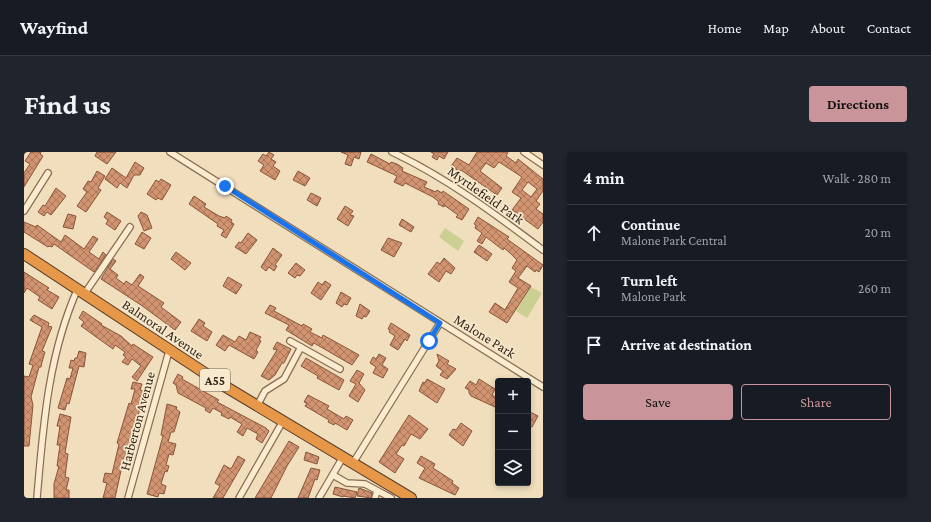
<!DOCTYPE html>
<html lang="en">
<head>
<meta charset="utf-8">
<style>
  :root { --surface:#171b24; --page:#20242c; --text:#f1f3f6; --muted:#9ea1a6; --line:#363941; --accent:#ca959a }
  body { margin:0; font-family:"Crimson Pro",serif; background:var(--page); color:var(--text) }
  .controls { position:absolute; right:12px; bottom:12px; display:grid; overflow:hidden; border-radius:4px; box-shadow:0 2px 6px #0003 }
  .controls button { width:36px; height:36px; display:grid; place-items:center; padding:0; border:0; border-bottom:1px solid var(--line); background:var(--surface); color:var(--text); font:20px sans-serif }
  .stop { position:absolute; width:12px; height:12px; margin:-9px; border:3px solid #1a73e8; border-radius:50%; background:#fff }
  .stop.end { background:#1a73e8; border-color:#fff; box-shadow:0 1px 4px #0008 }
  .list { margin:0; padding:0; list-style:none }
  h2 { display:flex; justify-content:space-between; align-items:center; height:52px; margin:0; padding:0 16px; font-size:17px }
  h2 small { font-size:13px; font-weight:400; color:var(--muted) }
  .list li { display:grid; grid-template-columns:26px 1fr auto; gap:12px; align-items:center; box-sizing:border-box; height:56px; padding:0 16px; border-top:1px solid var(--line) }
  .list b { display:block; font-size:15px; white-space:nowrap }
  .list p { margin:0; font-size:13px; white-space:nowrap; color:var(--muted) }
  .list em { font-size:13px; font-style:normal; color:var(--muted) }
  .actions { display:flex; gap:8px; padding:12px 16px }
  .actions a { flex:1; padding:9px 0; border:1px solid var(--accent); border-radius:4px; text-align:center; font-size:14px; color:var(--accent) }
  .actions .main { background:var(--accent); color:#111 }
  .icon { flex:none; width:22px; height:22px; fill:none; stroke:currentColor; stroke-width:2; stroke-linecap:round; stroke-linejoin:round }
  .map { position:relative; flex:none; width:519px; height:346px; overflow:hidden; border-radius:4px }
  header { display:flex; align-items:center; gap:24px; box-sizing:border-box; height:56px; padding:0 20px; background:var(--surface); border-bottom:1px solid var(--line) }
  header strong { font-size:19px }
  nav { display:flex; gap:22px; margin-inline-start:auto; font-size:14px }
  .intro { display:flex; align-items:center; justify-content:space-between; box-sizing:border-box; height:96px; padding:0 24px }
  h1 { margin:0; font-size:28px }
  .button { padding:10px 18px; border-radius:4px; background:var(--accent); color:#111; font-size:14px; font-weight:700 }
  main { display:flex; gap:24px; padding:0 24px }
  aside { flex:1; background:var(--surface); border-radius:4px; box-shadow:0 2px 6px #0003 }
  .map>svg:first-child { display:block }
  .park { fill:#cbcf91 }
  .building { fill:url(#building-cross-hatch); stroke:#8a553a; fill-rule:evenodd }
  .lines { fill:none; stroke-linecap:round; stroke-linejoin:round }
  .street-casing { stroke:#896e55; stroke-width:8 }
  .highway-casing { stroke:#563c2a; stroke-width:12 }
  .street { stroke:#fbecd0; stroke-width:5.5 }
  .highway { stroke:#e69747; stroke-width:10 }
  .route { stroke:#1a73e8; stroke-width:5 }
  .labels { text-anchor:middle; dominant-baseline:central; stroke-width:3.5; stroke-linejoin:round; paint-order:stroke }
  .shield { fill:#f7e9cd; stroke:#716150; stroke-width:1 }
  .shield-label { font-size:13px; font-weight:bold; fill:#37271b }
  .street-label { font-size:14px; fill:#37271b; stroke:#f7e9cd }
</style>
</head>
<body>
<header>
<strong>Wayfind</strong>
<nav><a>Home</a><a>Map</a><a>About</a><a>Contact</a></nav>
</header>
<div class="intro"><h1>Find us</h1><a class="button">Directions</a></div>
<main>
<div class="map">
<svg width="519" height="346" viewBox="0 0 519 346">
  <defs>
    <pattern id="building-cross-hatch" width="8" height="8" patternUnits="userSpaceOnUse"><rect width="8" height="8" fill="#d19370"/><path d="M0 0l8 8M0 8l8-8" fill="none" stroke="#aa785b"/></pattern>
  </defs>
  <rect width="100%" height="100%" fill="#f0debd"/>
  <!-- park -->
  <g class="park">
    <path d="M421,76L440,89L434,99L415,85Z"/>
    <path d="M507,135L518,141L503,166L492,159Z"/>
  </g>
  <!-- building -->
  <g class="building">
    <path d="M7,0H17L16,2L19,4L0,35V21L6,12L1,9Z"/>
    <path d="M73,0H92L83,12L71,4Z"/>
    <path d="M245,0L250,3L247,7L252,10L249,14L256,19L251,28L236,19L240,13L234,9L239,2L242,4Z"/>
    <path d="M317,0H337L335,7L330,5L327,14L321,12L324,3Z"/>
    <path d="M407,0H424L420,7L415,4L413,8L408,5L410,2Z"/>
    <path d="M453,0H484L482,4L492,11L494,7L519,27V39L512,49L516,52L512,57L519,62V70L514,77L488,58L497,46L488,40L498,25L475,10L470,16L462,11L456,19L478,36L473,43L437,18L436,20L427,14L433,6L445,13ZM504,30L513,37L507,45L498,38Z"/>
    <path d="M347,2L366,12L367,10L373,12L379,16L378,19L403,30L400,35L412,40L413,38L418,41L419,39L445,57L438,68L432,65L434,63L420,53V55L414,52L415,50L409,45L381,31L379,34L370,30L373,24L343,10Z"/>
    <path d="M111,10L120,16L116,23H110L103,36L96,31L93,36L81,27L88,16L102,26Z"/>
    <path d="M73,19L81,24L74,36L77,38L62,60L53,54L63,40L59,37L64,29L67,30Z"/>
    <path d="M274,19L286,26L281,34L269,28Z"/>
    <path d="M137,27L147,33L138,48L134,46L132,48L123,42L132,28L135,30Z"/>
    <path d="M32,36L42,44L27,63L23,60L20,64L14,60L19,53L21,54Z"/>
    <path d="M287,41L297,46L293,54L283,48Z"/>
    <path d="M170,44L182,52L180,55L195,64L201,66L202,64L208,68L207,70L210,72L202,86L197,83L200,78L193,74L194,72L165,52Z"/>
    <path d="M321,54L329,59L326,63L330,64L324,74L313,67Z"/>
    <path d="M83,60L97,69L91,78L82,72L84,68L80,65Z"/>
    <path d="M117,60L123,63L128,76L120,79L114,64Z"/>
    <path d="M44,62L52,64L49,77L39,75Z"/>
    <path d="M454,65L485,85L483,87L519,113L515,120L512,118L511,120L503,114L494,126L507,134L483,171L465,160L471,151L481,158L494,136L485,130L492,119L488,116L493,108L486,101L480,96L479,98L462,85L458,92L453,89L458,81L451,76L452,73L450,72Z"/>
    <path d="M378,67L390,75L387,80L375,73Z"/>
    <path d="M0,70L12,75L13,73L37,90L41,83L60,97L69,84L74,87L65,100L75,107L79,100L82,103L70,120L30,92L28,95L25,94L24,95L0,80Z"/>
    <path d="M118,80L127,86L120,97L111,92Z"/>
    <path d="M224,81L233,88L222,102L211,95L215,90L217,91Z"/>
    <path d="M364,86L378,91L370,105L357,98Z"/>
    <path d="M455,93L468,102L463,109L450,100Z"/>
    <path d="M249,96L258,103L251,113L253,114L250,119L245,115L242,119L237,115Z"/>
    <path d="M152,100L167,111L161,118L147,107Z"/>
    <path d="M420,106L431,116L427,122L422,119L415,130L404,122L413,110L416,112Z"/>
    <path d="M89,107L92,109L86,117L94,123L92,126L100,132L102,129L108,133L116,122L120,125L114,134L140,151L137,155L157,170L151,178L117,153L77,127Z"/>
    <path d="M272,111L281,118L276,124L273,123L271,126L264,121Z"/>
    <path d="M0,120L25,136L23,138L35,145L28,157L14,148L16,145L3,136L0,141Z"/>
    <path d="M204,125L218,133L212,142L199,134Z"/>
    <path d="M301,129L307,133L297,148L287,141L294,130L298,133Z"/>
    <path d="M317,140L327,146L323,153L320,152L318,155L312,151Z"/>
    <path d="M336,152L346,159L342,165L340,164L338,167L332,164Z"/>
    <path d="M246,153L252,156L250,159L278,174L279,172L288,177L286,180L298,186L299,183L335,203L328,213L290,191L288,194L262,178L265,173L241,161Z"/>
    <path d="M59,159L78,172L77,173L97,184L108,194L109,192L129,205L113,229L108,225L117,214L108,207L104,213L98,210L102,205L99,203L101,200L91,193L89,197L57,174L60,170L55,166Z"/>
    <path d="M10,163L25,171L24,174L28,175L18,199L21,200L18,210L17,215H15L7,245L9,253L5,294H0V224L5,225L9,213L5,212L18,175L6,168Z"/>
    <path d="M175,167L181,171L179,174L188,180L183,189L167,179Z"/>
    <path d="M367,171L386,183L383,189L381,187L374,198L366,193L371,184L365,180L366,178L364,177Z"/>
    <path d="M226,180L237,185L235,188L237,189L232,198L234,200L230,207L205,193L201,199L192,193L199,183L211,190L215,184L222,188Z"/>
    <path d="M253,190L267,197L260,211H258L251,223L245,228L237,224L253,198L249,197Z"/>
    <path d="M55,199L62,201L60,215L55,214L45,252L43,251L41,258L34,256L43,226L46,227L49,216H45L47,208L50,209L51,206H53Z"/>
    <path d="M355,202L362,206L358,213L364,217L359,226L349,221L352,215L346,211L349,205L352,207Z"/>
    <path d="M413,202L425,209L423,212L432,217L423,227L416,223L419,219L412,214L415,209Z"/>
    <path d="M282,206L320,228L315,238L293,226L294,224L277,214Z"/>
    <path d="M333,218L340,222L335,231L341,238L334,250L325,244L332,232L326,229Z"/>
    <path d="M154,222L159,225L158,227L195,248L193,250L242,276L245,279L238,291L232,287L234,282L223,276L219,284L213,280L218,272L206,265L205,267L197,263L198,261L189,256L186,261L181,258L182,256L154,241L152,233L149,231Z"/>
    <path d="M403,227L421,237L413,251L395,239L399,230L401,231Z"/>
    <path d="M455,227L471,237L468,243L474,247L471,255L447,244L445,241V238L441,236L446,229L452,233Z"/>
    <path d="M109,230L118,232L116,238L120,239L114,264L102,305H100L91,346H79L83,331L79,330L81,321L88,322L95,292L93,291L105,251L107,252L111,237H107Z"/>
    <path d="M284,243L305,254L303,257L320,267L322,264L329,268L323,278L311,271L310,273L304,270L305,268L281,254L283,251L280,250Z"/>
    <path d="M143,252L153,255L152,257L156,260L150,280H147L144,290L152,292L149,303L145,302L142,313L145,314L143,320L141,319L137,332L142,334L140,342L135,341L134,345L123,342L139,284L137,283Z"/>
    <path d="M504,259L514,264L508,275L504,273Z"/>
    <path d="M36,262L47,265L41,301L44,302L41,325L45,326L42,338H45V346H30V332L35,314H33L36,293H33L36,274H33Z"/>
    <path d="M385,263L404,277L396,287L387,282L380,294L378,293L372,302L380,307L371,321L355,310Z"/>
    <path d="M437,271L448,279L439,294L425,283L429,277L432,278Z"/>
    <path d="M265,289L275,295L263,314L247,346H231Z"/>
    <path d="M282,300L295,305L293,312L280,308Z"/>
    <path d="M214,304L221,308L199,346H189L196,334L191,331L200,313L207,317Z"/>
    <path d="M397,304L411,312L409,316L429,329L428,331L435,336L431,343L395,326L401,316L393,311Z"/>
    <path d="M287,316L296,318L293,328L291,327L284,346H274Z"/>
    <path d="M311,335L333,340L331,346L319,344V345L309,342Z"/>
    <path d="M335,336L348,341L347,346L333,344Z"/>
  </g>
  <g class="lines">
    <defs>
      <g id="street">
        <path d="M146,0L519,235"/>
        <path d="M368,0C423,26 471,62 519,98"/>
        <path d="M500,0L519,13"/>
        <path d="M0,59L24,21"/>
        <path d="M61,141L106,75"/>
        <path d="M266,189L316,217"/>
        <path d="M233,254L241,239L260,227L277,195"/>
        <path d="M329,311L416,171"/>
        <path d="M309,323L323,331L341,332L367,346"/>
        <path d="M13,346C19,275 24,203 54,136"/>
        <path d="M104,346L145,199"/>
        <path d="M215,346L259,269"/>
        <path d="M295,346L319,305"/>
        <path d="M351,346L353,339"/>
      </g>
      <path id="highway" d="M0,102L202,235L387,346"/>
    </defs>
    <!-- street casing -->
    <use href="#street" class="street-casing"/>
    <!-- highway casing -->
    <use href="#highway" class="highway-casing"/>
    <!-- street -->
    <use href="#street" class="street"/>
    <!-- highway -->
    <use href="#highway" class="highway"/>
  </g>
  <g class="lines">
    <!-- route -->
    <path class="route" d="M201,34L416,171L405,189"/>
  </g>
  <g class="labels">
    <!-- shield labels -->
    <rect class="shield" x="176" y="217" width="30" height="22" rx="3"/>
    <g class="shield-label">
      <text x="191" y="228">A55</text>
    </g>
    <!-- street labels -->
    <g class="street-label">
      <text transform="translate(462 43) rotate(35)">Myrtlefield Park</text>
      <text transform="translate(139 177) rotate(34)">Balmoral Avenue</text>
      <text transform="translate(461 184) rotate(32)">Malone Park</text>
      <text transform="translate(113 269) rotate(-75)">Harberton Avenue</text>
    </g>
  </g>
</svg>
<div class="controls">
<button>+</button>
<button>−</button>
<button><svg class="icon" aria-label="layers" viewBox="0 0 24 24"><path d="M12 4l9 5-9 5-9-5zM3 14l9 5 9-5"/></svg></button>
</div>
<div class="stop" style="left:405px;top:189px"></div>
<div class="stop end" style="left:201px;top:34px"></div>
</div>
<aside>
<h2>4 min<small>Walk · 280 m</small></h2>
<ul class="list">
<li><svg class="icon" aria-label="ahead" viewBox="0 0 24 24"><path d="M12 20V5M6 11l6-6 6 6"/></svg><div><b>Continue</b><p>Malone Park Central</p></div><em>20 m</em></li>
<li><svg class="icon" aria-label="left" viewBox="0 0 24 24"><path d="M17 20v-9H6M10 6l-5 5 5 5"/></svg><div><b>Turn left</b><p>Malone Park</p></div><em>260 m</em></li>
<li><svg class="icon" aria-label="arrive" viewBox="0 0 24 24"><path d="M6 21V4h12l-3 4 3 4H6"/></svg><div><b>Arrive at destination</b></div></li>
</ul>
<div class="actions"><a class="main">Save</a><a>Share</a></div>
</aside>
</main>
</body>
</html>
